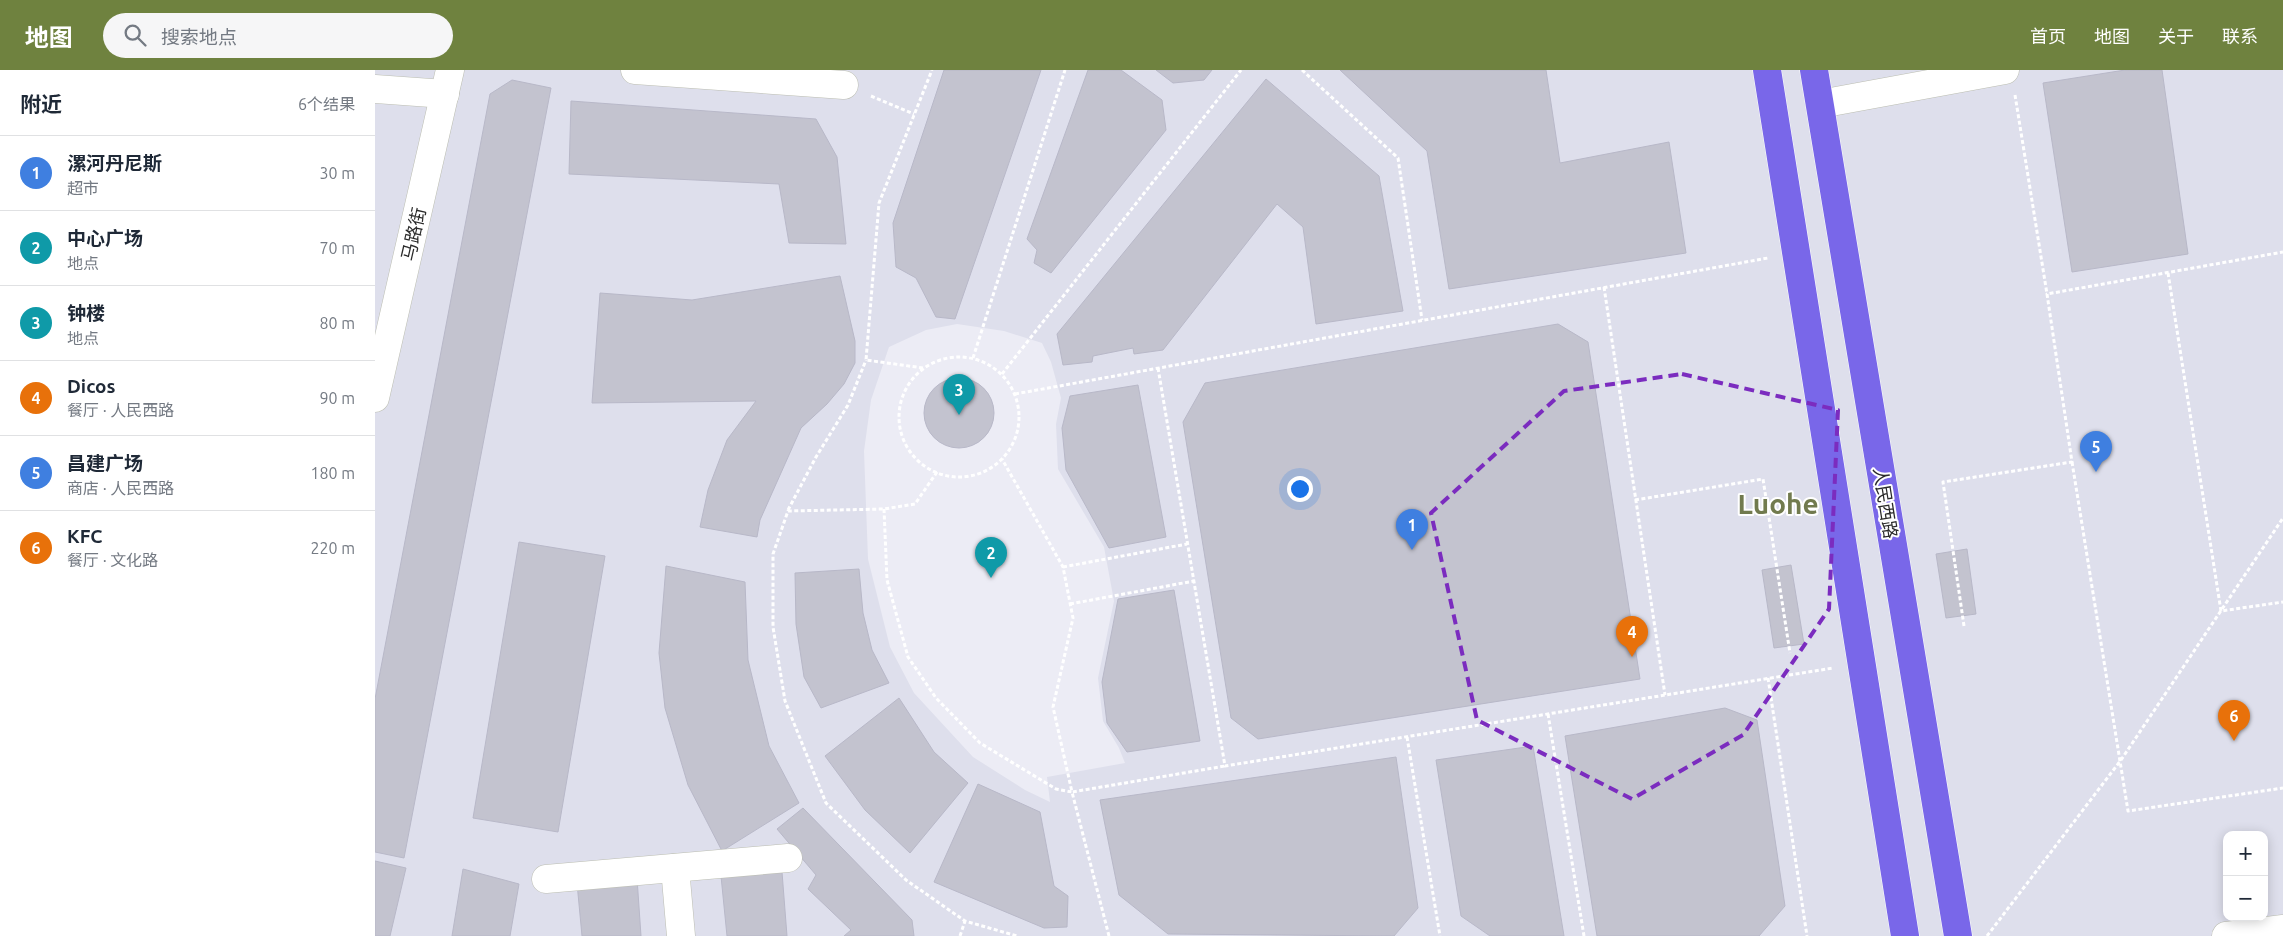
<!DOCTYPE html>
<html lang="zh">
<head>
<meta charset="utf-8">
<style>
  :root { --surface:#fff; --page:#f6f6f7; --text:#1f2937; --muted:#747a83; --line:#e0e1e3; --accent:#6f823f }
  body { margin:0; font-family:Ubuntu,"Noto Sans SC",sans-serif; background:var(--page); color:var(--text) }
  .controls { position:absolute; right:15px; bottom:15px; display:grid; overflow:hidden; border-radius:10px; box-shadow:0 2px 12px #0003 }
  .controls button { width:45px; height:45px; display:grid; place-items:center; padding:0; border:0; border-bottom:1px solid var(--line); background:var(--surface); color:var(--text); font:25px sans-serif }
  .you { position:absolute; left:924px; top:418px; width:18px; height:18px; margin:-12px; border:4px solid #fff; border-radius:50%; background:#1a73e8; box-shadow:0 0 0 8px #1a73e833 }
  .badge { display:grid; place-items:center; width:32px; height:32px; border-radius:50%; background:var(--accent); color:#fff; font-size:16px; font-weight:700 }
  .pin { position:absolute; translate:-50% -41px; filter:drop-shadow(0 1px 2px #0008) }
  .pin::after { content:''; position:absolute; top:26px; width:18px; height:15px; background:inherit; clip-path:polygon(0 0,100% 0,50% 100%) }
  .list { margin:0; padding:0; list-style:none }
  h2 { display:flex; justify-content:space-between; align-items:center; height:65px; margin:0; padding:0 20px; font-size:21px }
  h2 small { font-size:16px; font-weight:400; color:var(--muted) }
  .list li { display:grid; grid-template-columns:32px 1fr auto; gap:15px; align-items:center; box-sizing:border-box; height:75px; padding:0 20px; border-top:1px solid var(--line) }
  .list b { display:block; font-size:19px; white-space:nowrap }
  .list p { margin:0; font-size:16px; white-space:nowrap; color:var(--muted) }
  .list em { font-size:16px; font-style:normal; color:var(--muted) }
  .icon { flex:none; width:28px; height:28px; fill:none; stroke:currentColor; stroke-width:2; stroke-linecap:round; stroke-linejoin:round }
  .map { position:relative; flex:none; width:1908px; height:866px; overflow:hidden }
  header { display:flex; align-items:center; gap:30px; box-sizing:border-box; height:70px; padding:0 25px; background:var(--accent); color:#fff }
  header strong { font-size:24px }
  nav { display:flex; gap:28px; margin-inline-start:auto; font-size:18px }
  .search { width:350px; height:45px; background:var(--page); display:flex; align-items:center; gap:12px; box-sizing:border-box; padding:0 18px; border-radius:28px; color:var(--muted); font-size:19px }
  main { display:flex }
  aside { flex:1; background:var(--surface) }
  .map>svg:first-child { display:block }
  .plaza { fill:#ececf5; fill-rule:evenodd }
  .building { fill:#c3c3cf; stroke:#b8b8c8 }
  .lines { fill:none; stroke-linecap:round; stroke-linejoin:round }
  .minor-casing { stroke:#bcbeb2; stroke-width:29 }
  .major-casing { stroke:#fff; stroke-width:29 }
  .path { stroke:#fff; stroke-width:3; stroke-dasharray:4 2.5; stroke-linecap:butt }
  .minor { stroke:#fff; stroke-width:28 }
  .major { stroke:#7967e9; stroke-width:28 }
  .marked { fill:none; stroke:#7b2cbf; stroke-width:4; stroke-dasharray:10 6; stroke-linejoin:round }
  .labels { text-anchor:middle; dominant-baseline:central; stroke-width:4; stroke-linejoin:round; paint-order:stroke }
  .street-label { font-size:18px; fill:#2b2b2b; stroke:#fff }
  .town-label { font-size:28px; font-weight:bold; fill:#717a4e; stroke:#fff }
</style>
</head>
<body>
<header>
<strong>地图</strong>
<div class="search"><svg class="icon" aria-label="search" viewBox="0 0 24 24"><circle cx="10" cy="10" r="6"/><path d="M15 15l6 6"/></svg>搜索地点</div>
<nav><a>首页</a><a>地图</a><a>关于</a><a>联系</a></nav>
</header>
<main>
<aside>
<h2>附近<small>6个结果</small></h2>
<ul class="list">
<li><span class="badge" style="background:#3f7fe0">1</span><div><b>漯河丹尼斯</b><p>超市</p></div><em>30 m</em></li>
<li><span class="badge" style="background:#0f9aa8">2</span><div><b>中心广场</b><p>地点</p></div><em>70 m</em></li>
<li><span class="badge" style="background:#0f9aa8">3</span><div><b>钟楼</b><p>地点</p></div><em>80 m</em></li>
<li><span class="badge" style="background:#e8710a">4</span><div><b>Dicos</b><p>餐厅 · 人民西路</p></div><em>90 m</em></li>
<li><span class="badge" style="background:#3f7fe0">5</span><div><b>昌建广场</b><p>商店 · 人民西路</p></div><em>180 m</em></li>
<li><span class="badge" style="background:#e8710a">6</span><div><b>KFC</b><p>餐厅 · 文化路</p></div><em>220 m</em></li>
</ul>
</aside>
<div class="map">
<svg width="1908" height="866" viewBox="0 0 1908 866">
  <rect width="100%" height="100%" fill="#dedfec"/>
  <!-- plaza -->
  <path class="plaza" d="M582,254L629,261L667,273L676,292L686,328L681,354L683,399L729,477L739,531L723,608L728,651L744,678L750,693L672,707L675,732L650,720L598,687L539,623L515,577L493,489L489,381L496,330L514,277L551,260ZM581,308L593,309L603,313L611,321L617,331L619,343L617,354L611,365L603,373L592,377L580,378L569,374L559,368L553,358L549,347L550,336L554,325L561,317L570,311Z"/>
  <!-- building -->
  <g class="building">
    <path d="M569,0H666L580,249L561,247L541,208L521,197L518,153Z"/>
    <path d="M713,0H746L787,30L791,60L676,203L659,193L662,180L652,169Z"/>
    <path d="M781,0H837L829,10L798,13Z"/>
    <path d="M965,0H1171L1185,93L1294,72L1311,183L1074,219L1052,81Z"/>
    <path d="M1750,0H1787L1813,184L1697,202L1668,13Z"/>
    <path d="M891,9L1004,106L1028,241L941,254L928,157L902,134L788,280L759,284L758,278L718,286L717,292L688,295L682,264Z"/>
    <path d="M137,10L176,18L29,788L0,782V629L115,24Z"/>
    <path d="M196,31L441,49L462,87L471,174L414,173L404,114L194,104Z"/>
    <path d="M465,206L480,271V293L469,314L452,334L426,358L385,450L382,467L325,457L333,420L352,370L381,331L217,333L225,223L317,230Z"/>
    <path d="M1183,254L1213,272L1265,609L883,669L856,648L808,352L830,313Z"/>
    <circle cx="584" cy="343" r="35"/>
    <path d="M763,315L791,467L734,478L691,400L687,358L695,326Z"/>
    <path d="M144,472L230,486L183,762L98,748Z"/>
    <path d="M1592,479L1601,544L1571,548L1561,484Z"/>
    <path d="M1416,495L1429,574L1399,578L1387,500Z"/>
    <path d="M291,496L370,512L373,590L394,676L424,733L347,781L313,715L290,638L284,583Z"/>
    <path d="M484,499L488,543L497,580L514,613L446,638L429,607L421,554L420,503Z"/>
    <path d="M799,520L825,671L752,682L732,653L727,612L743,529Z"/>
    <path d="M524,628L559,682L593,713L535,783L490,740L450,686Z"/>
    <path d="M1350,638L1382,650L1410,836L1384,866H1222L1190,666Z"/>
    <path d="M1158,676L1189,866H1115L1086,846L1061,690Z"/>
    <path d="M1021,687L1043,838L1019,866L793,864L744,825L725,730Z"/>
    <path d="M603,714L665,742L679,816L693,826L692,857L669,858L559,812Z"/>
    <path d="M428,738L537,850L539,866H469L476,860L433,819L441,805L402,759Z"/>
    <path d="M0,791L31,798L15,866H0Z"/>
    <path d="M88,799L144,814L135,866H77Z"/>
    <path d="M407,802L412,866H352L346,806Z"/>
    <path d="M262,808L266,866H207L202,813Z"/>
  </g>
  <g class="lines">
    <defs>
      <g id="minor">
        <path d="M260,0L469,15"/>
        <path d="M0,19L70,24"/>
        <path d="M1445,34L1630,0"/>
        <path d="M0,328L75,0"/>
        <path d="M300,798L306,866"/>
        <path d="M171,809L413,788"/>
        <path d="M1851,866L1908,859"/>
      </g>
      <g id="major">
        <path d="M1392,0L1530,866"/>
        <path d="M1439,0L1583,866"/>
      </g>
    </defs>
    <!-- minor casing -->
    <use href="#minor" class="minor-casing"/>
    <!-- major casing -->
    <use href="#major" class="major-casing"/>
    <!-- path -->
    <g class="path">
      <path d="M927,0L1023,88L1047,250"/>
      <path d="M1640,25L1672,224"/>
      <path d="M496,26L539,44"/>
      <path d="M1793,203L1846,541L1908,532"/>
      <path d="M1229,217L1290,625"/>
      <circle cx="584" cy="347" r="60"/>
      <path d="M598,288L690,0"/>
      <path d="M548,298L491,290L504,133L557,0"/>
      <path d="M783,298L850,696L1458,598"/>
      <path d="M627,304L866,0"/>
      <path d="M640,324L1393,188"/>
      <path d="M1697,392L1753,741L1908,718"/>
      <path d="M562,402L540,434L509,439L413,441L398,484V557L410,631L451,733L531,810L590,851L642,866"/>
      <path d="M1260,430L1388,409L1415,583"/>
      <path d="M509,439L512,510L533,587L561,628L605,673L681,719L697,722L678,637L698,548L688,497L627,389"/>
      <path d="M413,440L441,387L473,335L491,290"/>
      <path d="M688,497L812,474"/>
      <path d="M695,534L819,511"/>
      <path d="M1589,556L1568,412L1697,392L1672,224L1908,182"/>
      <path d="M1393,608L1432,866"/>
      <path d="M1173,644L1209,866"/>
      <path d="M1032,667L1065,866"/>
      <path d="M585,866L590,851"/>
      <path d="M734,866L697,722L850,696"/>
      <path d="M1612,866L1746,690L1908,448"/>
    </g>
    <!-- minor -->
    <use href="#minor" class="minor"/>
    <!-- major -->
    <use href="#major" class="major"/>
  </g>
  <!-- marked area -->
  <path class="marked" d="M1307,304L1463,340L1454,539L1368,665L1257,729L1102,650L1056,443L1189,321Z"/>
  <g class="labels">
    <!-- street labels -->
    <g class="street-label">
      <text transform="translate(38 164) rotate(-77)">马路街</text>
      <text transform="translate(1511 433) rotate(81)">人民西路</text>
    </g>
    <!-- town labels -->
    <g class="town-label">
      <text x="1403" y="433">Luohe</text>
    </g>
  </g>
</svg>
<div class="controls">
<button>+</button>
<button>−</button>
</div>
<div class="you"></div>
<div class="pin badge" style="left:1037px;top:480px;background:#3f7fe0">1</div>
<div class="pin badge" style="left:616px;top:508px;background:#0f9aa8">2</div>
<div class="pin badge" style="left:584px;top:345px;background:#0f9aa8">3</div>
<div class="pin badge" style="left:1257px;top:587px;background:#e8710a">4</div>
<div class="pin badge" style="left:1721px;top:402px;background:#3f7fe0">5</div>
<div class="pin badge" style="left:1859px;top:671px;background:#e8710a">6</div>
</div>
</main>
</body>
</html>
